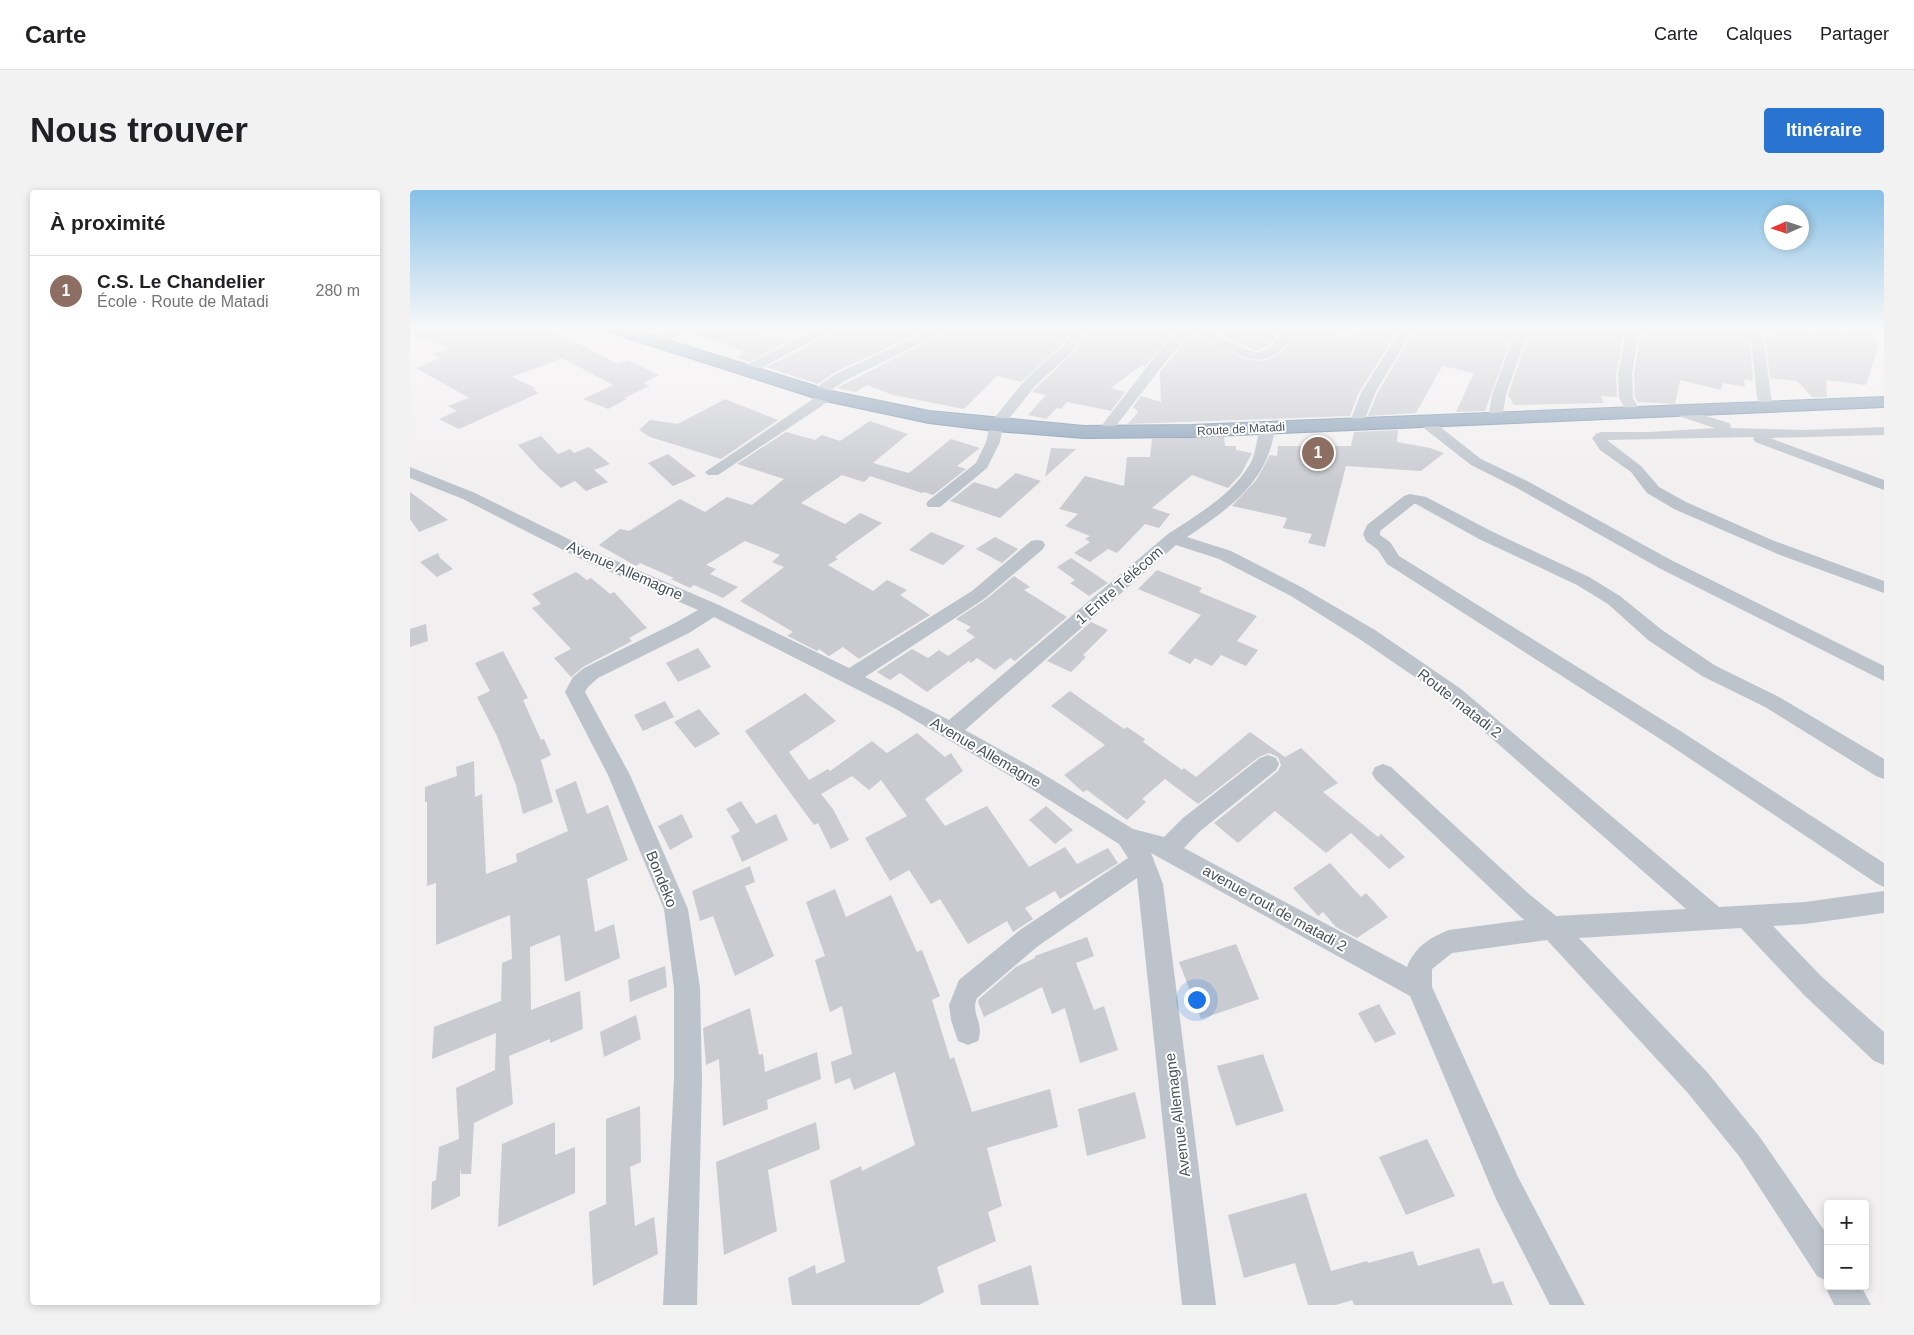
<!DOCTYPE html>
<html lang="fr">
<head>
<meta charset="utf-8">
<style>
  :root { --surface:#fff; --page:#f2f2f2; --text:#202124; --muted:#757577; --line:#e0e0e0; --accent:#2973d1 }
  body { margin:0; font-family:Arial,sans-serif; background:var(--page); color:var(--text) }
  .controls { position:absolute; right:15px; bottom:15px; display:grid; overflow:hidden; border-radius:5px; box-shadow:0 2px 8px #0003 }
  .controls button { width:45px; height:45px; display:grid; place-items:center; padding:0; border:0; border-bottom:1px solid var(--line); background:var(--surface); color:var(--text); font:25px sans-serif }
  .compass { position:absolute; left:1354px; top:15px; width:45px; height:45px; border-radius:50%; background:var(--surface); box-shadow:0 2px 8px #0003; rotate:267deg }
  .you { position:absolute; left:786px; top:809px; width:18px; height:18px; margin:-12px; border:4px solid #fff; border-radius:50%; background:#1a73e8; box-shadow:0 0 0 8px #1a73e833 }
  .badge { display:grid; place-items:center; width:32px; height:32px; border-radius:50%; background:var(--accent); color:#fff; font-size:16px; font-weight:700 }
  .pin { position:absolute; translate:-50% -50%; border:2px solid #fff; box-shadow:0 1px 5px #0006 }
  .list { margin:0; padding:0; list-style:none }
  h2 { display:flex; justify-content:space-between; align-items:center; height:65px; margin:0; padding:0 20px; font-size:21px }
  h2 small { font-size:16px; font-weight:400; color:var(--muted) }
  .list li { display:grid; grid-template-columns:32px 1fr auto; gap:15px; align-items:center; box-sizing:border-box; height:70px; padding:0 20px; border-top:1px solid var(--line) }
  .list b { display:block; font-size:19px; white-space:nowrap }
  .list p { margin:0; font-size:16px; white-space:nowrap; color:var(--muted) }
  .list em { font-size:16px; font-style:normal; color:var(--muted) }
  .map { position:relative; flex:none; width:1474px; height:1115px; overflow:hidden; border-radius:5px }
  header { display:flex; align-items:center; gap:30px; box-sizing:border-box; height:70px; padding:0 25px; background:var(--surface); border-bottom:1px solid var(--line) }
  header strong { font-size:24px }
  nav { display:flex; gap:28px; margin-inline-start:auto; font-size:18px }
  .intro { display:flex; align-items:center; justify-content:space-between; box-sizing:border-box; height:120px; padding:0 30px }
  h1 { margin:0; font-size:35px }
  .button { padding:12px 22px; border-radius:5px; background:var(--accent); color:#fff; font-size:18px; font-weight:700 }
  main { display:flex; gap:30px; padding:0 30px }
  aside { flex:1; background:var(--surface); border-radius:5px; box-shadow:0 2px 8px #0003 }
  .map>svg:first-child { display:block }
  .building { fill:#c9cbd1 }
  .lines { fill:none; stroke-linecap:round; stroke-linejoin:round }
  .highway-casing { stroke:#768da5; stroke-width:2 }
  .street { fill:#bcc3cb; fill-rule:evenodd }
  .highway { fill:#8ba2b9; fill-rule:evenodd }
  .labels { text-anchor:middle; dominant-baseline:central; stroke-width:4; stroke-linejoin:round; paint-order:stroke }
  .far-street-label { font-size:12px; fill:#49525b; stroke:#fff }
  .street-label { font-size:15px; fill:#49525b; stroke:#fff }
</style>
</head>
<body>
<header>
<strong>Carte</strong>
<nav><a>Carte</a><a>Calques</a><a>Partager</a></nav>
</header>
<div class="intro"><h1>Nous trouver</h1><a class="button">Itinéraire</a></div>
<main>
<aside>
<h2>À proximité<small></small></h2>
<ul class="list">
<li><span class="badge" style="background:#8d6e63">1</span><div><b>C.S. Le Chandelier</b><p>École · Route de Matadi</p></div><em>280 m</em></li>
</ul>
</aside>
<div class="map">
<svg width="1474" height="1115" viewBox="0 0 1474 1115">
  <rect width="100%" height="100%" fill="#f1efef"/>
  <!-- building -->
  <g class="building">
    <path d="M0,138H133L153,146L208,174L217,170L249,185L233,193L240,196L214,208L217,209L198,219L173,209L203,195L152,168L102,187L126,198L123,199L129,203L49,239L29,229L47,221L38,216L59,208L6,178L31,168L23,164L39,158L0,145Z"/>
    <path d="M284,138H328L379,151L339,172L326,167L335,162L279,142Z"/>
    <path d="M428,138H520L425,182L408,194L356,177L398,157Z"/>
    <path d="M544,138H663L653,154L611,192L587,186L554,219L483,205L457,195L446,202L427,198Z"/>
    <path d="M679,138H769L735,176L732,175L701,198L715,202L701,221L657,212L651,219L647,218L636,229L618,225L636,205L622,202L665,161Z"/>
    <path d="M798,138H873L858,156L846,161Z"/>
    <path d="M890,138H903L937,146L940,142L951,144L957,138H990L949,202L940,226L718,234L728,222L723,217L731,206L751,212L750,182L782,144L835,169L854,171L870,164Z"/>
    <path d="M1006,138H1105L1075,221L1046,222L1064,183L1032,176L1006,223L958,226L967,204Z"/>
    <path d="M1121,138H1188L1214,143L1206,184L1207,207L1191,206L1194,213L1104,215L1098,205Z"/>
    <path d="M1233,138H1314L1339,142L1343,191L1334,189L1335,197L1313,193L1311,200L1270,190L1265,214L1228,212L1225,207L1224,184L1230,146L1232,147Z"/>
    <path d="M1363,138L1408,144V139L1439,145L1438,138L1462,141L1468,158L1456,195L1416,190L1417,207H1402L1387,191L1360,188L1355,145L1364,147Z"/>
    <path d="M315,209L368,230L311,269L240,247L229,240L240,230L268,234Z"/>
    <path d="M460,231L498,244L463,273L499,283L541,249L570,258L547,276L556,279L523,305L514,302L512,303L460,286L454,292L432,285L391,313L435,334L450,323L472,333L425,367L428,369L418,375L463,401L477,390L497,400L490,405L520,425L449,469L433,457L419,466L409,459L407,461L380,447L377,446L383,442L330,411L374,377L362,372L370,365L335,351L296,375L306,379L300,384L328,397L313,408L284,395L280,398L261,389L264,388L230,373L226,376L189,355L210,339L219,341L270,309L295,322L317,307L342,315L374,289L327,274L376,242L405,250L412,245L430,251Z"/>
    <path d="M988,240L987,252L1020,258L1034,263L1011,281L936,276L915,357L898,353L902,344L873,338L877,328L822,316L847,289L860,265L867,266L868,256H941L944,242Z"/>
    <path d="M131,246L148,264L160,259L164,263L179,257L200,274L184,280L198,292L176,301L165,291L151,298L129,278L108,255Z"/>
    <path d="M814,247L815,256H826V260L842,263L831,284L818,298L782,285L742,318L760,324L749,338L735,334L707,363L698,359L680,372L664,363L680,352L675,349L680,346L655,336L668,324L649,319L675,286L714,296L717,267H740L742,249Z"/>
    <path d="M641,258L666,259L635,287Z"/>
    <path d="M258,264L286,286L263,296L238,273Z"/>
    <path d="M606,283L631,291L590,328L540,311L564,292L587,299Z"/>
    <path d="M0,302L38,330L9,342L0,329Z"/>
    <path d="M521,342L555,356L533,375L499,360Z"/>
    <path d="M585,347L608,359L592,373L566,359Z"/>
    <path d="M28,363L30,368L43,379L27,387L10,372Z"/>
    <path d="M661,368L698,393L679,406L660,393L665,390L647,377Z"/>
    <path d="M747,380L792,398L789,402L847,426L827,451L848,460L836,476L811,465L802,476L785,468L780,474L758,463L791,425L728,399Z"/>
    <path d="M166,382L177,390L181,388L200,404L204,402L237,438L219,448L222,451L173,477L161,487L144,468L161,459L122,418L131,414L122,404Z"/>
    <path d="M604,386L620,397L614,400L657,427L605,471L600,468L585,480L567,468L561,473L559,471L517,502L490,483L480,490L467,482L502,459L518,468L529,460L538,466L565,447L556,441L561,437L546,429L575,410Z"/>
    <path d="M681,432L698,440L673,465L676,467L661,482L637,471Z"/>
    <path d="M16,434L18,451L0,457V439Z"/>
    <path d="M288,458L301,477L268,492L256,473Z"/>
    <path d="M93,461L118,508L113,510L131,550L134,549L141,565L131,570L143,612L113,624L106,595L87,546L67,507L80,501L65,473Z"/>
    <path d="M660,501L714,539L717,537L735,549L733,552L772,580L774,578L786,587L840,542L875,567L891,558L928,593L913,602L968,647L971,644L995,667L979,679L941,643L916,663L865,621L828,653L804,633L868,581L871,575L868,567L859,563L849,567L788,614L755,589L732,609L736,612L717,630L677,600L673,602L654,585L695,555L641,516Z"/>
    <path d="M395,503L426,531L379,562L399,590L418,579L420,581L462,551L477,563L507,543L535,567L541,563L553,581L515,609L535,636L577,616L619,677L655,657L667,674L698,658L708,673L650,709L645,701L615,718L623,729L603,742L597,731L558,754L530,709L521,714L499,680L480,691L455,648L497,626L471,590L459,600L442,586L411,604L423,619L439,650L421,659L408,633L404,635L335,541Z"/>
    <path d="M255,511L264,527L233,541L224,525Z"/>
    <path d="M289,519L310,544L285,558L264,532Z"/>
    <path d="M64,571L65,607L72,604L76,684L107,672L106,664L158,641L145,600L166,591L177,624L198,615L218,670L177,689L185,742L204,734L210,768L155,792L150,745L120,757L121,820L170,801L173,839L140,853V849L99,866L103,914L64,933L61,984H51L50,977V1006L21,1020L22,992L26,990L29,957L49,949L46,898L85,880L86,843L22,869L24,837L91,811L92,773L102,769L100,725L26,755V693L17,696V612H15V597L47,586L46,577Z"/>
    <path d="M331,611L346,634L366,624L378,650L332,672L321,646L330,641L316,619Z"/>
    <path d="M636,616L663,640L645,654L619,630Z"/>
    <path d="M272,624L283,647L260,660L248,636Z"/>
    <path d="M920,673L951,707L956,703L978,727L947,748L926,737L913,722L908,726L883,698Z"/>
    <path d="M340,676L345,692L335,696L364,766L325,786L303,726L290,731L282,701Z"/>
    <path d="M425,699L436,727L481,705L507,762L512,760L530,806L522,810L540,869L544,867L562,922L640,899L648,937L577,958L592,1016L578,1022L586,1051L527,1077L534,1102L509,1115H382L378,1088L405,1075L406,1084L435,1072L420,991L451,976L452,981L505,955L485,882L444,900L440,888L425,894L421,872L442,864L432,816L420,822L405,770L415,766L396,712Z"/>
    <path d="M677,747L684,766L666,773L684,820L694,816L708,860L670,873L655,818L642,824L632,797L574,827L568,812L569,809L606,777L625,768V766Z"/>
    <path d="M826,754L849,809L791,829L769,772Z"/>
    <path d="M255,776L257,797L220,812L218,790Z"/>
    <path d="M969,814L986,844L965,853L948,823Z"/>
    <path d="M340,818L349,865L353,864L355,882L407,862L411,889L357,910L358,919L313,936L309,869L296,875L293,838Z"/>
    <path d="M226,825L231,849L194,867L190,842Z"/>
    <path d="M853,864L874,921L826,936L807,876Z"/>
    <path d="M725,902L736,948L677,966L668,919Z"/>
    <path d="M230,916L231,972L220,977L225,1036L244,1027L248,1064L183,1096L179,1022L196,1014V929Z"/>
    <path d="M145,932V965L165,957V1003L88,1037L92,954Z"/>
    <path d="M406,932L410,959L358,980L367,1041L314,1065L306,972Z"/>
    <path d="M1017,949L1045,1006L996,1025L969,967Z"/>
    <path d="M896,1003L921,1081L957,1071L958,1073L1003,1061L1008,1076L1069,1058L1083,1094L1093,1091L1103,1115H944L942,1110L926,1115H898L885,1073L834,1088L818,1025Z"/>
    <path d="M621,1075L629,1115H571L568,1095Z"/>
  </g>
  <g class="lines">
    <defs>
      <path id="highway" d="M194,138H219L421,201L519,221L674,236L781,235L1474,207V217L781,247L674,248L586,241L519,233L411,210L196,141Z"/>
    </defs>
    <!-- highway casing -->
    <use href="#highway" class="highway-casing"/>
    <!-- street -->
    <g class="street">
      <path d="M265,138H282L246,155H238L236,152L238,149Z"/>
      <path d="M410,138H426L340,184L335,185L328,181L330,178Z"/>
      <path d="M525,138H542L436,190L418,202L424,206L422,209L308,285H298L295,282L406,207L400,203L402,200L426,184Z"/>
      <path d="M665,138H677L664,160L626,195L593,236L590,252L577,278L530,317H518L516,314L518,311L566,273L576,252L581,232L616,189L654,155Z"/>
      <path d="M772,138H794L811,148L846,163C859,161 868,149 876,138H888C869,166 858,178 824,163C810,157 796,150 782,142L756,171L699,245H689L687,242L689,239L746,165Z"/>
      <path d="M992,138H1004L965,203L953,234L951,237H941L939,234L951,203Z"/>
      <path d="M1107,138H1119L1096,205L1092,228L1090,231H1080L1078,228L1082,205Z"/>
      <path d="M1217,138H1229L1222,184L1223,208L1231,222L1229,225H1219L1209,208L1208,184Z"/>
      <path d="M1340,138H1352L1361,207L1365,217L1363,220H1353L1347,207Z"/>
      <path d="M1267,217L1319,233L1321,236L1320,238L1394,240L1474,237V245L1360,248L1474,290V300L1345,252L1343,249L1344,247L1197,250L1231,276L1249,297L1276,312L1362,350L1474,391V403L1370,365L1264,319L1237,303L1221,282L1190,260L1182,248L1187,243L1192,242H1239L1305,238L1262,224L1260,221L1262,218Z"/>
      <path d="M1015,228L1020,229L1071,269L1119,292L1261,370L1474,476V491L1249,378L1107,298L1061,275L1010,235L1008,232L1010,229Z"/>
      <path d="M858,233L863,234L865,237C859,291 819,319 777,347L821,361L893,398L965,440L1051,499L1309,717L1395,712L1474,701V723L1395,734L1363,736L1412,787L1474,842V875L1464,871L1394,805L1331,738L1169,748L1297,882L1349,946L1418,1046V1096H1451L1461,1115H1424L1415,1096L1417,1091L1407,1086L1329,966L1277,902L1137,750L1042,763L1022,779V797L1108,987L1175,1115H1140L1086,1009L1000,806L741,663L753,694L806,1115H772L727,688L628,756L567,808C560,824 575,833 568,851L558,855L548,851L541,830L539,815L549,790L610,740L718,668L709,654L609,591L484,518L304,427L279,443L188,488L178,497L175,502L220,585L278,719L290,798L292,889L287,1115H253L264,889V798L254,719L198,585L155,502L163,487L174,478L265,433L288,420L169,368L53,309L0,288V277L65,303L181,360L309,415L439,478L562,401L621,351L627,350L633,351L635,355L633,359L574,409L455,487L539,530L758,344C787,325 822,305 840,274C847,262 846,244 853,234ZM766,355L809,369L881,406L951,450L1037,509L1276,719L1146,726L1119,704L981,577L973,574L965,577L962,583L965,589L1114,730L1039,740C1019,748 1005,757 997,777L774,658L789,642L866,580L869,574L866,568L858,565L850,568L773,628L754,647L723,639L625,579L555,540Z"/>
      <path d="M1000,304L1016,307L1081,341L1179,387L1210,406L1252,440L1306,476L1369,507L1474,569V589L1466,586L1355,517L1292,486L1238,450L1198,414L1167,395L1069,349L1006,314H1004L970,341V345L980,352L989,366L1272,542L1474,673V697L1466,693L1258,554L977,374L968,360L956,351L953,344L957,335L994,306Z"/>
    </g>
    <!-- highway -->
    <use href="#highway" class="highway"/>
  </g>
  <!-- sky -->
  <linearGradient id="sky" x2="0" y2="1"><stop stop-color="#86c0e6"/><stop offset="0.47" stop-color="#f9f8f8"/><stop offset="1" stop-color="#f9f8f8" stop-opacity="0"/></linearGradient>
  <rect width="1474" height="294" fill="url(#sky)"/>
  <g class="labels">
    <!-- far-street labels -->
    <g class="far-street-label">
      <text transform="translate(831 239) rotate(-3)">Route de Matadi</text>
    </g>
    <!-- street labels -->
    <g class="street-label">
      <text transform="translate(215 380) rotate(24)">Avenue Allemagne</text>
      <text transform="translate(709 395) rotate(-41)">1 Entre Télécom</text>
      <text transform="translate(1050 513) rotate(38)">Route matadi 2</text>
      <text transform="translate(576 562) rotate(30)">Avenue Allemagne</text>
      <text transform="translate(252 689) rotate(68)">Bondeko</text>
      <text transform="translate(865 718) rotate(29)">avenue rout de matadi 2</text>
      <text transform="translate(767 925) rotate(-97)">Avenue Allemagne</text>
    </g>
  </g>
</svg>
<div class="controls">
<button>+</button>
<button>−</button>
</div>
<svg class="compass" viewBox="-18 -18 36 36"><path d="M0-13l5 13h-10z" fill="#e53935"/><path d="M0 13l5-13h-10z" fill="#757577"/></svg>
<div class="you"></div>
<div class="pin badge" style="left:908px;top:263px;background:#8d6e63">1</div>
</div>
</main>
</body>
</html>
